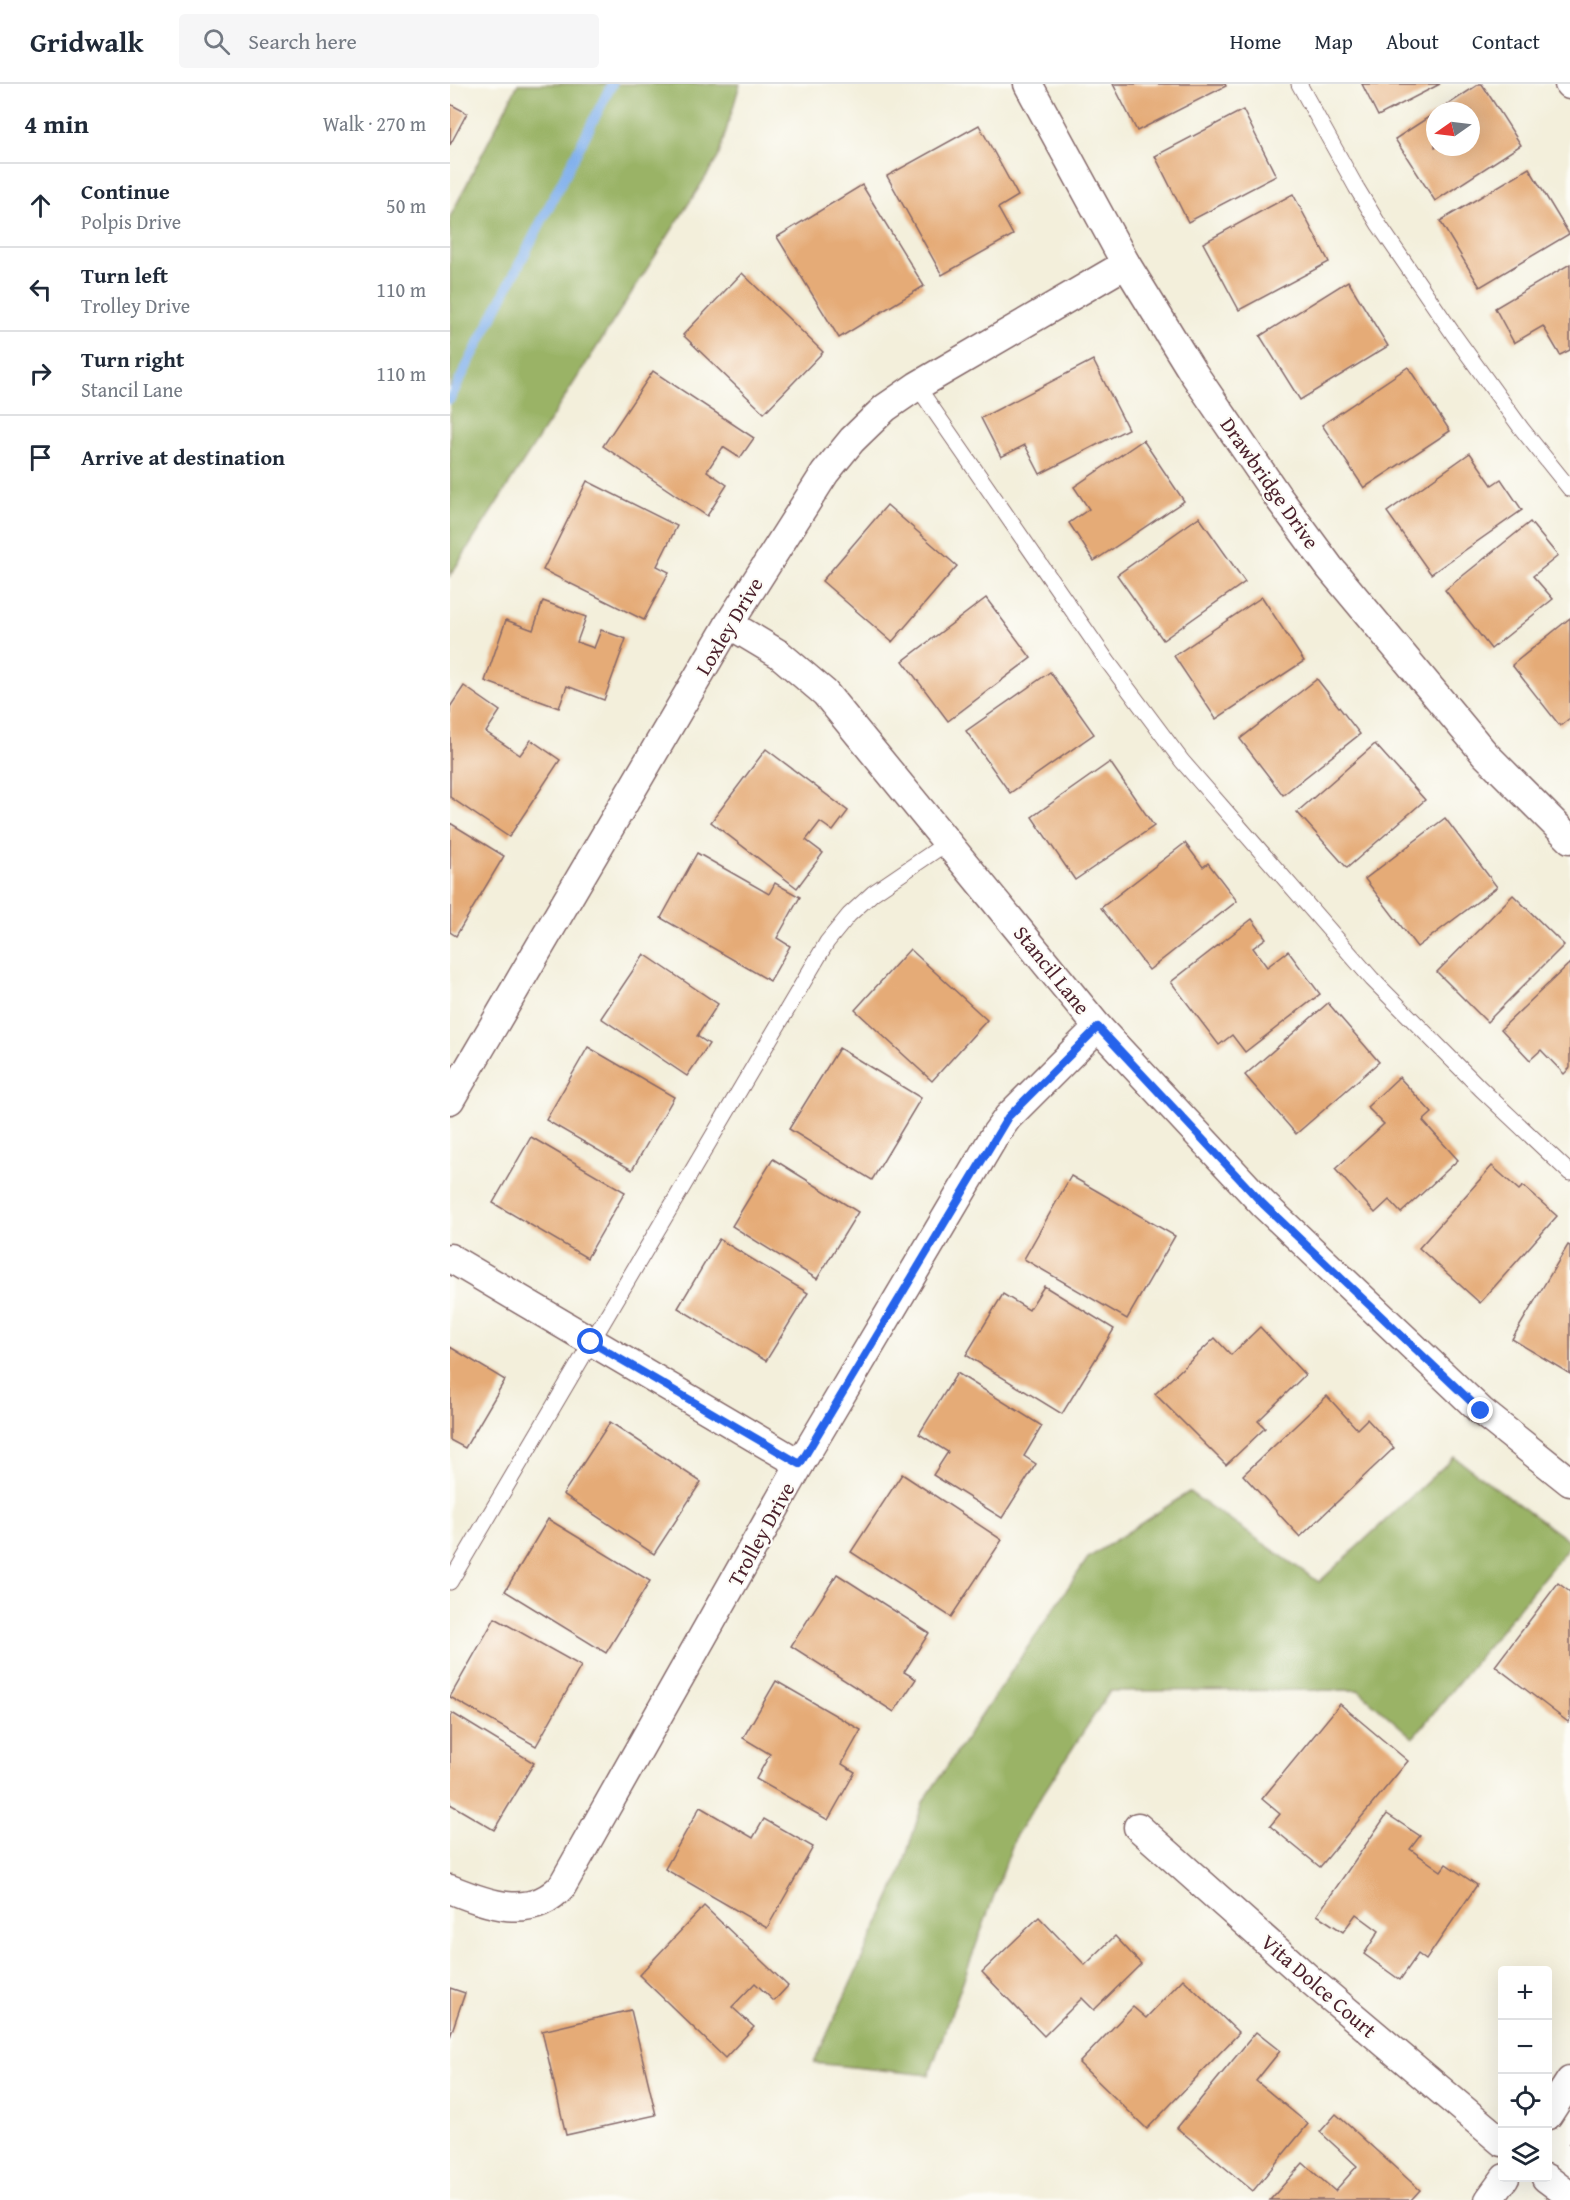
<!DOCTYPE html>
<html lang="en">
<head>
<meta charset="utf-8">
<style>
  :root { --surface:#fff; --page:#f6f6f7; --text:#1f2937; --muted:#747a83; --line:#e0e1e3 }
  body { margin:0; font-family:"Gentium Book Plus",serif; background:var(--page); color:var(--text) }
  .controls { position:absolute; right:18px; bottom:18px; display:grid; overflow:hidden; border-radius:6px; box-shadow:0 6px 24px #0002 }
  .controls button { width:54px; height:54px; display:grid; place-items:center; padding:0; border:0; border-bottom:2px solid var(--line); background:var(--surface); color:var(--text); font:30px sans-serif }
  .compass { position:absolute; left:976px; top:18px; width:54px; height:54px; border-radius:50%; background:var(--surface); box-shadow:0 6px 24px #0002; rotate:256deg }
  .stop { position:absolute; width:18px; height:18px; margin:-14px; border:4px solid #2563eb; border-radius:50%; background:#fff }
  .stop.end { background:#2563eb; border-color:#fff; box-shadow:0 2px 6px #0008 }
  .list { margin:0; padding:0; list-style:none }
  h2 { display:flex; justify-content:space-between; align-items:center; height:78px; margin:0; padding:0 24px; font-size:26px }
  h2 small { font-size:20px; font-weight:400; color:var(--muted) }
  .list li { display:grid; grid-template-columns:39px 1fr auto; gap:18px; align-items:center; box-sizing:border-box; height:84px; padding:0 24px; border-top:2px solid var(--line) }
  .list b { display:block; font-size:22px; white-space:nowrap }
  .list p { margin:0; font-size:20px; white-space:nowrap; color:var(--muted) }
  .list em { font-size:20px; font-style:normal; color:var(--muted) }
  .icon { flex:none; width:33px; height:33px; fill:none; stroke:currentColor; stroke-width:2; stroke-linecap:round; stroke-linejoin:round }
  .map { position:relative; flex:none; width:1120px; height:2116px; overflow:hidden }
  header { display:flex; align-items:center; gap:36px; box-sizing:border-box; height:84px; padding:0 30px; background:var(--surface); border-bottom:2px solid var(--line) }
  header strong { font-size:28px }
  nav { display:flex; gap:33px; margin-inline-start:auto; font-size:21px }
  .search { width:420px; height:54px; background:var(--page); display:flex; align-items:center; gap:15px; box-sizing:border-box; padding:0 21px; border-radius:6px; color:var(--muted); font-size:22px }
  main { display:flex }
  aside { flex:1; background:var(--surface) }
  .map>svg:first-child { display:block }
  .forest { fill:#9ab366; stroke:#726948; stroke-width:1.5 }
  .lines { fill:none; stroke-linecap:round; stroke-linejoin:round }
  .stream { stroke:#82b1ec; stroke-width:10 }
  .building { fill:#e5ab77 }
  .service-casing { stroke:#856869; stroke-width:17 }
  .minor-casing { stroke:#856869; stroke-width:31 }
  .path { stroke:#856869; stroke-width:4; stroke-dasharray:4.5 4.5; stroke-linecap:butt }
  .service { stroke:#fff; stroke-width:15 }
  .minor { stroke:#fff; stroke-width:28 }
  .route { stroke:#2563eb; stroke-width:8 }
  .labels { text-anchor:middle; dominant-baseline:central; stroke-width:4.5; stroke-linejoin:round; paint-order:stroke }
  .street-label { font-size:21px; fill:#4a1f2b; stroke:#fdfcf7 }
</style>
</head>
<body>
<header>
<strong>Gridwalk</strong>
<div class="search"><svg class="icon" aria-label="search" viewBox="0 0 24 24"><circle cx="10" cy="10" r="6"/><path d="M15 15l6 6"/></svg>Search here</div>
<nav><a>Home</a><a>Map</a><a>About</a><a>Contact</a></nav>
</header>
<main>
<aside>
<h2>4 min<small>Walk · 270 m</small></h2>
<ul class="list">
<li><svg class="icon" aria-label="ahead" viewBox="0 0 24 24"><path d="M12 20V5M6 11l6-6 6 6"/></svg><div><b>Continue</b><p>Polpis Drive</p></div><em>50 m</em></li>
<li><svg class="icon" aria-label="left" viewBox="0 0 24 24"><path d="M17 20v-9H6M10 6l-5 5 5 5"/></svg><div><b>Turn left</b><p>Trolley Drive</p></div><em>110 m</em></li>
<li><svg class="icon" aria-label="right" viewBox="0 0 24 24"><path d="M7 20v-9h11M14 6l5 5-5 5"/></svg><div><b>Turn right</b><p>Stancil Lane</p></div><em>110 m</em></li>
<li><svg class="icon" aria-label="arrive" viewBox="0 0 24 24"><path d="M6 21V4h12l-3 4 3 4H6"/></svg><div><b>Arrive at destination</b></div></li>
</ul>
</aside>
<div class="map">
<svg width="1120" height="2116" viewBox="0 0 1120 2116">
  <rect width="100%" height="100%" fill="#fdfcf7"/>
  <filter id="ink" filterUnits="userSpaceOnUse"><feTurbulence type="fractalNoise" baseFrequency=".0167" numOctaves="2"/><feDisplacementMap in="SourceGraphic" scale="12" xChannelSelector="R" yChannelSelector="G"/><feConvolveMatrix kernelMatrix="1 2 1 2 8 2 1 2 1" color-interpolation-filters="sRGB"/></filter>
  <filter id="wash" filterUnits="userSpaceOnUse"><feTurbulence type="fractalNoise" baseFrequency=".008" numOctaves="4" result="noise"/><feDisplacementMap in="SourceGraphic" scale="24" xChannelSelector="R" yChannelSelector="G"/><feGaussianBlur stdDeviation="1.35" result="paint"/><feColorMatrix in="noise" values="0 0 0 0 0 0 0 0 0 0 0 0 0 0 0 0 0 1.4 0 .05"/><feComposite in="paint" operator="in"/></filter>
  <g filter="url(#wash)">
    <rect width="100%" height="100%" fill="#f3efdb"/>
    <!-- forest -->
    <g class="forest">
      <path d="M68,0H290L268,74L0,492V133Z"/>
      <path d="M1004,1373L1120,1458V1461L963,1654L908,1606L660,1607L566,1751L479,1991L364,1979L449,1794L473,1718L638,1474L739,1408L869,1498Z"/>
    </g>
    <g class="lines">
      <!-- stream -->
      <path class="stream" d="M0,315L162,0"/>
    </g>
    <g id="blocks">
      <!-- building -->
      <g class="building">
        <path d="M663,0H775L776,2L687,47Z"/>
        <path d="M912,0H990L928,32Z"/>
        <path d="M1029,0H1032L1071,61L985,117L945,55L985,29V63H1021V27H988Z"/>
        <path d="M0,20L17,29L0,61Z"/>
        <path d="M793,26L826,92L738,138L705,72Z"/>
        <path d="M529,41L568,112L548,124L563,151L492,191L437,92Z"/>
        <path d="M1079,84L1119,150L1030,203L990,137Z"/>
        <path d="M412,101L474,202L389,254L327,153Z"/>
        <path d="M843,110L879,178L789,226L753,159Z"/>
        <path d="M1120,180V266L1110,271L1093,242L1064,259L1045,224Z"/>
        <path d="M292,189L373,268L314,329L233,251Z"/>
        <path d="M898,197L938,262L850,316L810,252Z"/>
        <path d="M643,276L678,345L590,390L575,361L551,373L531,334Z"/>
        <path d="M958,283L1000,347L914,404L872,341Z"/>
        <path d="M203,287L304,354L290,374L273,363L257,387L277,401L257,432L153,362Z"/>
        <path d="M693,356L734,417L644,477L619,439L639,425L624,403Z"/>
        <path d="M1020,369L1042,401L1051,395L1072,426L981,490L937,428Z"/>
        <path d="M137,397L227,442L207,482L219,488L194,536L93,486Z"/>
        <path d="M437,421L507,482L442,558L372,497Z"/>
        <path d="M749,433L795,498L713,556L667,491Z"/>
        <path d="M1080,438L1108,472L1083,492L1103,515L1041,565L995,506Z"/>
        <path d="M812,513L854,577L766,635L724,572Z"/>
        <path d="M536,514L581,574L498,637L453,577Z"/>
        <path d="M93,517L136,533L127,558L144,564L151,546L176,555L154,616L117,602L109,624L35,597L56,536L83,546Z"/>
        <path d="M1120,534V634L1110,642L1062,581Z"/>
        <path d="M600,588L644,650L560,709L516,647Z"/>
        <path d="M867,595L910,650L833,711L790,655Z"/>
        <path d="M14,602L50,627L36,648L70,671L81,656L110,676L59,753L0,713V623Z"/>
        <path d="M925,660L975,716L897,784L847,728Z"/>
        <path d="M316,665L398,727L383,747L370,738L356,756L373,769L347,804L261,738Z"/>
        <path d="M660,678L704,742L625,796L582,733Z"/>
        <path d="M995,734L1047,803L967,863L915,795Z"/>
        <path d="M0,739L54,772L6,852L0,848Z"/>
        <path d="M735,759L753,783L758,779L787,817L699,886L651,824Z"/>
        <path d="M247,769L319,810L325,799L350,813L327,854L340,862L320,897L211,834Z"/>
        <path d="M1063,811L1114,861L1037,938L987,888Z"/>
        <path d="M802,835L816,854L803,864L817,883L838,867L870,910L795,968L782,951L769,961L721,898Z"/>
        <path d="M460,865L537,936L482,997L405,926Z"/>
        <path d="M194,870L268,920L247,952L259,960L237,992L151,934Z"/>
        <path d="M1120,879V984L1114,990L1091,966L1080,976L1051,945Z"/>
        <path d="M878,919L929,978L846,1050L795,991Z"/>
        <path d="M138,963L224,1013L182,1086L96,1036Z"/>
        <path d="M389,964L471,1014L422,1096L339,1045Z"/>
        <path d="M949,993L982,1029L973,1037L1008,1076L951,1129L939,1116L925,1129L885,1085L934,1040L917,1023Z"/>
        <path d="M81,1053L175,1108L137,1174L43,1119Z"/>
        <path d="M323,1075L408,1128L367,1195L282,1142Z"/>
        <path d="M1042,1082L1069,1106L1073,1102L1107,1132L1030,1219L969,1164Z"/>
        <path d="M621,1092L725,1152L677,1235L574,1175Z"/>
        <path d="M269,1155L358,1209L316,1277L228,1224Z"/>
        <path d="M1118,1161L1120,1162V1290L1062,1255Z"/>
        <path d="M594,1202L664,1245L612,1330L516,1271L553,1210L579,1226Z"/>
        <path d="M810,1243L855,1291L808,1337L815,1344L776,1381L705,1310L765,1254L781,1271Z"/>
        <path d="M0,1263L55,1296L15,1364L0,1356Z"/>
        <path d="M507,1289L592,1342L574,1372L586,1380L552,1434L483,1391L498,1368L469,1350Z"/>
        <path d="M877,1312L907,1345L917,1335L944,1364L850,1453L793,1391Z"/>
        <path d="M160,1338L251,1398L204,1470L113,1410Z"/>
        <path d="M452,1390L552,1456L501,1533L401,1468Z"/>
        <path d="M98,1435L200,1497L156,1569L55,1507Z"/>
        <path d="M387,1490L479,1549L454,1588L466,1595L444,1628L341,1562Z"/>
        <path d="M1108,1499L1120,1508V1635L1118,1638L1045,1582Z"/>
        <path d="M45,1534L131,1582L86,1662L0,1613Z"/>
        <path d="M326,1597L411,1646L392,1680L405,1688L378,1736L306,1695L320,1670L293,1654Z"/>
        <path d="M890,1620L958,1677L870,1783L820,1742L830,1730L812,1715Z"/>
        <path d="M2,1629L84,1679L44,1746L0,1720V1633Z"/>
        <path d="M250,1723L303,1754L314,1735L363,1763L317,1844L215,1785Z"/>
        <path d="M937,1730L970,1752L960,1765L991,1787L996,1780L1027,1801L976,1876L968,1870L950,1896L914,1870L929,1847L906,1830L893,1848L867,1831Z"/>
        <path d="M254,1822L338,1902L324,1917L305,1899L282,1923L304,1943L275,1974L189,1891Z"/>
        <path d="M589,1833L635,1881L665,1852L691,1880L644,1926L632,1914L594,1952L532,1888Z"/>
        <path d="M733,1895L789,1949L697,2045L629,1979L683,1923L696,1934Z"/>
        <path d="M0,1904L15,1909L0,1953Z"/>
        <path d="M181,1926L206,2031L116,2051L92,1947Z"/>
        <path d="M806,1948L830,1967L806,1997L858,2040L803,2107L727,2044Z"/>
        <path d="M886,2030L970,2106L961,2116H820L853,2079L885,2107L907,2082L870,2048Z"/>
      </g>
    </g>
  </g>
  <g filter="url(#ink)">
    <use href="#blocks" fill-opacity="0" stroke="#856869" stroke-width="1.5"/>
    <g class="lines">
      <defs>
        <g id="service">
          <path d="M849,0L906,103L929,141L1004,251L1071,344L1120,405"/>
          <path d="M467,302L658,578L732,677L922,895L1031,1005L1120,1089"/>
          <path d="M0,1498L377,858L399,831L423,809L498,758"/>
        </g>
        <g id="minor">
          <path d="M578,0L676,180L742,287L828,413L880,484L1035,670L1120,755"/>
          <path d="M1119,0L1120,1"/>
          <path d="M279,540L329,570L375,609L648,943L813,1120L1031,1327L1120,1398"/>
          <path d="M0,1016L279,540L375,389L402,356L435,324L467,302L676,180"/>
          <path d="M0,1174L350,1380"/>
          <path d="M688,1743L859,1895L1052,2058"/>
          <path d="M0,1805C37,1820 81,1837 112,1802L350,1380L545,1051L558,1033L648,943"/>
          <path d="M1098,2031L1120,1997"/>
          <path d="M1096,2094L1120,2112"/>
          <path d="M1039,2116L1055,2094"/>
        </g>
      </defs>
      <!-- service casing -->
      <use href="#service" class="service-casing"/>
      <!-- minor casing -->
      <use href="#minor" class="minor-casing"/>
      <!-- path -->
      <path class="path" d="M1119,2061L1120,2060"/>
      <!-- service -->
      <use href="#service" class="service"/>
      <!-- minor -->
      <use href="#minor" class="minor"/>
    </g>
  </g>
  <g class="lines" filter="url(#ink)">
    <!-- route -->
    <path class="route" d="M141,1258L350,1380L558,1033L648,943L813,1120L1031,1327"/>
  </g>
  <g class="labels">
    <!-- street labels -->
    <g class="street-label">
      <text transform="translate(820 399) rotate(55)">Drawbridge Drive</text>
      <text transform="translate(279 542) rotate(-59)">Loxley Drive</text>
      <text transform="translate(602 886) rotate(51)">Stancil Lane</text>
      <text transform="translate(311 1450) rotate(-61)">Trolley Drive</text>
      <text transform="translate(869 1902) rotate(41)">Vita Dolce Court</text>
    </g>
  </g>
</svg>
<div class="controls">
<button>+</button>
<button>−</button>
<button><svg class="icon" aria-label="locate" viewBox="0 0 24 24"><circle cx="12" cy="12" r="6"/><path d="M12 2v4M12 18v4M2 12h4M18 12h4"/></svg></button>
<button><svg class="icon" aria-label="layers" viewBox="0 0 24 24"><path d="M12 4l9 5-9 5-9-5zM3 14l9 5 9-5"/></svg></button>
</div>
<svg class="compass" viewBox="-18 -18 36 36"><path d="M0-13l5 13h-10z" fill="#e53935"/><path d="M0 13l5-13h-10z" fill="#747a83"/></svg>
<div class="stop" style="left:141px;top:1258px"></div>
<div class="stop end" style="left:1031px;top:1327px"></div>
</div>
</main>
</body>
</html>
